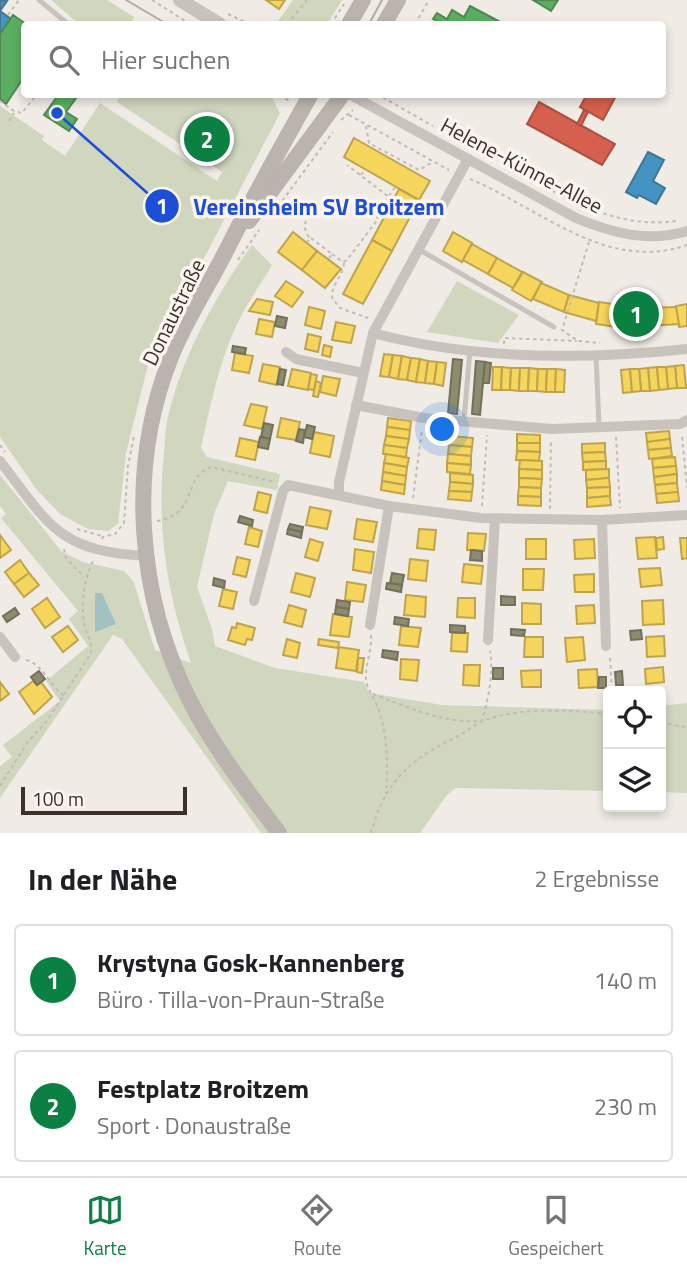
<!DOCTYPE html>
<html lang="de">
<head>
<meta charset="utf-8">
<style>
  :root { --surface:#fff; --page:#f6f6f6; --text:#202124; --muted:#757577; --line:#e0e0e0; --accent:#0b8043 }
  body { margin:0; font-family:"Titillium Web",sans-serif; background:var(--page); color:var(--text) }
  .controls { position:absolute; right:21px; bottom:21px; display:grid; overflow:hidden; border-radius:7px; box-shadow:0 4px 10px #0003 }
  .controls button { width:63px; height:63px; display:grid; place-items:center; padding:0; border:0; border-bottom:2px solid var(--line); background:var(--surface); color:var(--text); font:35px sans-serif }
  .scale { position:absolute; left:21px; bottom:18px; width:166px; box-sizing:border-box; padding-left:7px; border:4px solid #3b302b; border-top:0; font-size:19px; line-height:24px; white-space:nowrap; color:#3b302b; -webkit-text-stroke:5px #fbf5ee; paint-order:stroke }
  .you { position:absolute; left:443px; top:430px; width:24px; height:24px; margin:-18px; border:5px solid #fff; border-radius:50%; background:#1a73e8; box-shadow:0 0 0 10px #1a73e833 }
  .badge { display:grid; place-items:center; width:46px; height:46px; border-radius:50%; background:var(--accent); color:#fff; font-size:23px; font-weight:700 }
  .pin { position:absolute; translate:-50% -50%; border:4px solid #fff; box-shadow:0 2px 7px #0006 }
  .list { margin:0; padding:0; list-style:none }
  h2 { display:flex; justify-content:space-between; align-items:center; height:91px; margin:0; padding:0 28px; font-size:30px }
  h2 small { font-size:23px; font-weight:400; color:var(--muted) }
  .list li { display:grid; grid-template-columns:46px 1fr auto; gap:21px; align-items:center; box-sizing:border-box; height:112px; margin:0 14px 14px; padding:0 14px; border:2px solid var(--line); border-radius:7px }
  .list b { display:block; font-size:26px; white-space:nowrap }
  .list p { margin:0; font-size:23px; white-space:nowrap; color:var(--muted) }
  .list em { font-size:23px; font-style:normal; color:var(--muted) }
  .icon { flex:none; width:38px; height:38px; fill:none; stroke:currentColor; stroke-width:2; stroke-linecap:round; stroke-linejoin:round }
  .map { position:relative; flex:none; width:687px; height:833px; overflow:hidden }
  .search { position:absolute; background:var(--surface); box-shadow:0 4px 10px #0003; left:21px; right:21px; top:21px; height:77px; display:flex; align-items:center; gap:18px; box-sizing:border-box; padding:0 24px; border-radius:7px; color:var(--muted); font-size:26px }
  .sheet { height:343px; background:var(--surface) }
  nav { display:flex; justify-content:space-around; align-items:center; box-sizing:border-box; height:98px; border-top:2px solid var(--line); background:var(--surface); font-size:19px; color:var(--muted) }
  nav a { display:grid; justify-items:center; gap:4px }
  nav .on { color:var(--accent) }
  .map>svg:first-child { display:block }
  .green { fill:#d1d6bf }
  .water { fill:#a1c2c1 }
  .homes { fill:#f6d55c; stroke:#bea44d; stroke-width:2 }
  .shops { fill:#d6604d; stroke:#a85243; stroke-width:2 }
  .schools { fill:#4393c3; stroke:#417595; stroke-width:2 }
  .public { fill:#5aae61; stroke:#518851; stroke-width:2 }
  .industry { fill:#8c8c6e; stroke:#74705a; stroke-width:2 }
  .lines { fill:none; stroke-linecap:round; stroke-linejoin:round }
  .path { stroke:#c2bbb6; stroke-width:2; stroke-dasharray:3.5 3.5; stroke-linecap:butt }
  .service { stroke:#c9c3be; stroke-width:5 }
  .minor { stroke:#c9c3be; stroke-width:10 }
  .tertiary { stroke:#c9c3be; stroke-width:14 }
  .secondary { stroke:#bab3ae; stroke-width:16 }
  .tram { stroke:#b1aca8; stroke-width:2 }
  .labels { text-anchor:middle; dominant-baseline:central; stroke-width:7; stroke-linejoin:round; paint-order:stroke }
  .street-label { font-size:21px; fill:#3b302b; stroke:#fbf5ee }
  .leader { fill:none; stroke:#1d4ed8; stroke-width:2.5 }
  .callout-dot { fill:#1d4ed8; stroke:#fbf5ee; stroke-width:2.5 }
  .mark-label { font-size:21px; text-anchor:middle; font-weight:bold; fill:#fff }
  .callout-label { font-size:23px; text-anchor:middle; font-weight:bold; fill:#1d4ed8; stroke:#fbf5ee; stroke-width:7; stroke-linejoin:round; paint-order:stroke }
</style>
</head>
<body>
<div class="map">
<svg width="687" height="833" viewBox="0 0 687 833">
  <rect width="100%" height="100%" fill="#f0ebe5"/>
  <!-- green -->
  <g class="green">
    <path d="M51,0H107L134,17L130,24H79Z"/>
    <path d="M293,0H342L327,24H276Z"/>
    <path d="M121,95H267L271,96L280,113L148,365L126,453L118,524L108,531L88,529L60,514L37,490L0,437V106L44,136L42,140L65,156L100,103L217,181L222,172L117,102Z"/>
    <path d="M252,245L272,265C264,279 254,293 246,307C221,350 212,400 201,448L207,457L280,474L277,490L228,481L214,514L197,587L212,629L215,646L275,668L364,682L369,693L442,705L608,710V791L456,788L447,795L420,833H261L122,639L113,635L0,798V766L12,757L3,745L60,701L46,681L88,646L69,619L78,611L1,518L6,514L0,506V475L62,552L83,562L124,571L129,576L134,583L155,650L191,663C167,596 156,525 164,454C165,442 165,428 168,417C183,354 215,297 252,245Z"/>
    <path d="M457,281L519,315L498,343L427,332Z"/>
    <path d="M687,703V793L661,792V706Z"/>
  </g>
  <!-- water -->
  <path class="water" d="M95,593H102L116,624L95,632Z"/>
  <!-- homes -->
  <g class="homes">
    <path d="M266,0H285L279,9Z"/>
    <path d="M354,138L430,181L419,200L344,157Z"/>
    <path d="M399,189L419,200L392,251L372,240Z"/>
    <path d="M293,232L317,251L302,270L278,252Z"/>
    <path d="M453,232L472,243L462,262L443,251Z"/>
    <path d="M372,240L392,251L363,304L343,294Z"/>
    <path d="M472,244L497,258L488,274L463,260Z"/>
    <path d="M317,251L341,269L325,288L302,270Z"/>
    <path d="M497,258L522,272L513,288L488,274Z"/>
    <path d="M523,272L542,282L531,301L512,290Z"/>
    <path d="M286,281L303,292L292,307L275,296Z"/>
    <path d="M541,283L569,295L564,312L533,299Z"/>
    <path d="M569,295L599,303L596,321L564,312Z"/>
    <path d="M257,299L273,302L270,315L249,311Z"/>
    <path d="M599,302L620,305L617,327L596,324Z"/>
    <path d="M687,304V326L679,327L676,306Z"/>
    <path d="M621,306L648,308V326L618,324Z"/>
    <path d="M309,307L325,311L321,329L305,325Z"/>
    <path d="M676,307L679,324L648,326V308Z"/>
    <path d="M259,319L275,322L272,337L256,334Z"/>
    <path d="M336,322L355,326L351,343L332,340Z"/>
    <path d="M308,334L321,337L318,352L305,349Z"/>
    <path d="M324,345L332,347L330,357L322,355Z"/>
    <path d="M235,353L253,356L249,373L232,370Z"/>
    <path d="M384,354L393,355L389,377L380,376Z"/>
    <path d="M393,355L402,356L398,379L389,377Z"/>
    <path d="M402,356L411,358L407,380L398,379Z"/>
    <path d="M411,358L420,359L416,382L407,380Z"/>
    <path d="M420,359L428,361L425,383L416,382Z"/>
    <path d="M428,361L437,362L434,384L425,383Z"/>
    <path d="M437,362L446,363L443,386L434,384Z"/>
    <path d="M263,364L280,367L277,385L259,381Z"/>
    <path d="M684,365L686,388H677L675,366Z"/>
    <path d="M675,366L677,388L668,389L666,367Z"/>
    <path d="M493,367H502L501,390H492Z"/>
    <path d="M502,367L511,368L510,390H501Z"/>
    <path d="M657,367L659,390L650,391L648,368Z"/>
    <path d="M657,367H666L668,389L659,390Z"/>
    <path d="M511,368H520L519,391L510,390Z"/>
    <path d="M520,368H529L528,391H519Z"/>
    <path d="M529,368L538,369L537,391H528Z"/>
    <path d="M648,368L650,391H641L639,369Z"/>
    <path d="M292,369L311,373L308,390L288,386Z"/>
    <path d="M538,369H547L546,392L537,391Z"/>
    <path d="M547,369H556L555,392H546Z"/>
    <path d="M556,369L565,370L564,392H555Z"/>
    <path d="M630,369L632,392L623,393L621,370Z"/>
    <path d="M630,369H639L641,391L632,392Z"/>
    <path d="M311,374L317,375L314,390L308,389Z"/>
    <path d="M323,376L340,379L336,396L320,392Z"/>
    <path d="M316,381L321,383L318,397L313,396Z"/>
    <path d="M251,404L267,407L262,429L244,425Z"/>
    <path d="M281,418L300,422L296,440L277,437Z"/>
    <path d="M388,418L411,421L410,430L387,427Z"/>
    <path d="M387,427L410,430L409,439L386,436Z"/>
    <path d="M669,431L670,439L647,442L646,433Z"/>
    <path d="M314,432L334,436L330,457L310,453Z"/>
    <path d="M517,434L540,435V443H517Z"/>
    <path d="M386,436L409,439L407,448L384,445Z"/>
    <path d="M450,436L473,438L472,447L449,445Z"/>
    <path d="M240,438L259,442L255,460L236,456Z"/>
    <path d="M670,439L671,448L648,450L647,442Z"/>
    <path d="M517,443H540V452L517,451Z"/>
    <path d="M605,443V452L582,453V444Z"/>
    <path d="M384,445L407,448L406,457L383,454Z"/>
    <path d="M449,445L472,447L471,456L448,454Z"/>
    <path d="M671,448L672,456L649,459L648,450Z"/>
    <path d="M517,451L540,452L539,461L516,460Z"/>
    <path d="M605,452L606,461L583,462L582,453Z"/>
    <path d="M386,454L409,458L407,467L384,463Z"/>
    <path d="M448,454L471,456V465L447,463Z"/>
    <path d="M675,457L676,466L653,468L652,459Z"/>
    <path d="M520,460L542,461V470L519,469Z"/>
    <path d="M606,461V469L583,470V462Z"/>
    <path d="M384,463L407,467L406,476L383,472Z"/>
    <path d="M447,463L471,465L470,474L447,472Z"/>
    <path d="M676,466L677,474L654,477L653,468Z"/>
    <path d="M519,469L542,470V479L519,478Z"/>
    <path d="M609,469V478L586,480V470Z"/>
    <path d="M383,472L406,476L405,485L382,481Z"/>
    <path d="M450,473L473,475V484L450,482Z"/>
    <path d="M677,474V483L655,485L654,477Z"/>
    <path d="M519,478L542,479L541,488L519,487Z"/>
    <path d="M609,478L610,487L587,488L586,480Z"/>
    <path d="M382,481L405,485L404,494L381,490Z"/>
    <path d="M450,482L473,484L472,492L449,491Z"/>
    <path d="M677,483L678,492L656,494L655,485Z"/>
    <path d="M519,487L541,488V497L518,496Z"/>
    <path d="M610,487V496L587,498V488Z"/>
    <path d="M449,491L472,492L471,501L448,499Z"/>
    <path d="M258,492L271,495L267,513L254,510Z"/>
    <path d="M678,492L679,501L657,503L656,494Z"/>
    <path d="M518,496L541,497V506L518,505Z"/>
    <path d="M610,496L611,505L587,507V498Z"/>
    <path d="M310,507L331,511L327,529L306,525Z"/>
    <path d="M357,519L377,522L373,542L354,539Z"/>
    <path d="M249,527L262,531L258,547L245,544Z"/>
    <path d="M419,529L436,530L434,550L417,548Z"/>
    <path d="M468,533L486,534L484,551L467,550Z"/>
    <path d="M0,535L11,550L0,558Z"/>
    <path d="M655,537L657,558L638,559L636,538Z"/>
    <path d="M663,537L664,549L657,550L656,538Z"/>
    <path d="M680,538H687V558L682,559Z"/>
    <path d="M310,539L323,543L318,561L305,557Z"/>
    <rect x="526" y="539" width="20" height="20"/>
    <path d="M594,539L595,558L575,559L574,540Z"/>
    <path d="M355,549L374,552L371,573L353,570Z"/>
    <path d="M237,557L250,560L246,577L233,574Z"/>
    <path d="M410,559L428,561L426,581L408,579Z"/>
    <path d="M20,560L29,573L14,584L5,572Z"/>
    <path d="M464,564L483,566L481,584L462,582Z"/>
    <path d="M660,568L662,585L641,587L639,569Z"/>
    <path d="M523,569H544L543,590H523Z"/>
    <path d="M29,573L39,585L24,597L14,584Z"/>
    <path d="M296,573L315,578L310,597L291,592Z"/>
    <path d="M594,574V592H575L574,575Z"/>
    <path d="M347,582L366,585L363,602L345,600Z"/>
    <path d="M223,589L237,592L233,609L219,606Z"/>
    <path d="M406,595L426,597L425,617L404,615Z"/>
    <path d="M47,598L60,617L45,628L32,609Z"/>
    <path d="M458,598H475V618L457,617Z"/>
    <path d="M663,600L664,624L643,625L642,601Z"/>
    <path d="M522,603L541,604V624H522Z"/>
    <path d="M289,605L306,610L302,627L284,622Z"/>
    <path d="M594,605L595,623L577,624L576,606Z"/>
    <path d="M333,614L352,617L349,637L330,635Z"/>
    <path d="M237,623L255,628L252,640L247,639L245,645L228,640L232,627L236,628Z"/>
    <path d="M68,626L78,640L63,652L52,637Z"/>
    <path d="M401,626L421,628L418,647L399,645Z"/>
    <path d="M452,633H468L467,652L451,651Z"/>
    <path d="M664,636L665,656L647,657L646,637Z"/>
    <path d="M525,637H543V657H524Z"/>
    <path d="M583,637L585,660L567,662L565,638Z"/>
    <path d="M287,639L300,643L297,658L283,655Z"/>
    <path d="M319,639L339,642L338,648L318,645Z"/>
    <path d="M339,647L359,650L356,671L336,668Z"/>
    <path d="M358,658H364L362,673L357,672Z"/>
    <path d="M401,659L419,660L417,681L400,679Z"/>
    <path d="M464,665H480L479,686L463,685Z"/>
    <path d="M663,667L664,682L646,684L645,669Z"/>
    <path d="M597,669L598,687L579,688L578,670Z"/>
    <path d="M541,670V687H522L521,671Z"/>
    <path d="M33,681L37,685L41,682L52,697L34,714L19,692Z"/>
    <path d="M0,682L9,694L0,701Z"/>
  </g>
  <!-- shops -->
  <g class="shops">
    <path d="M587,94H617L603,120L580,107Z"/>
    <path d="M539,102L615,144L602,165L527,124Z"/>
    <path d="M584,110L588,112L581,126L577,124Z"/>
  </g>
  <!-- schools -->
  <g class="schools">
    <path d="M0,0L7,1L0,11L11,19L0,34Z"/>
    <path d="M648,152L664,160L653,181L665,188L656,204L639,195L637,198L626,192Z"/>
  </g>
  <!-- public -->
  <g class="public">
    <path d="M533,0H558L551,11Z"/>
    <path d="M470,6L504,24H442L433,19L437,13L447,19L452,10L464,17Z"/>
    <path d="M13,15L26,24H24V77L6,104L0,99V34Z"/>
    <path d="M59,94H79L66,112L77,119L69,131L44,115Z"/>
  </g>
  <!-- industry -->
  <g class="industry">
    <path d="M277,316L287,318L285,328L275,326Z"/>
    <path d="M233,346L246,348L245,354L232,352Z"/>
    <path d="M453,359L462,360L457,414L448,413Z"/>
    <path d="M476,361L485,362L480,415L472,414Z"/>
    <path d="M485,362L491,363L489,383H483Z"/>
    <path d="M280,369L286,370L283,385L277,384Z"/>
    <path d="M264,423L273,425L270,439L261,437Z"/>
    <path d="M307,425L315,427L312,439L304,437Z"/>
    <path d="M299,429L305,430L303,443L296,441Z"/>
    <path d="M260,437L270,439L268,449L258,447Z"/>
    <path d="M240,516L253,520L252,526L238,522Z"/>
    <path d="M290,524L303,527L302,532L288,529Z"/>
    <path d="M288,529L302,532L301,538L287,534Z"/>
    <path d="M471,550L482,551V561L470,560Z"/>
    <path d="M392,573L404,575L402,585L390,583Z"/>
    <path d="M214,578L225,581L224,588L213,585Z"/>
    <path d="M387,583L402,585L401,592L386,589Z"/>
    <path d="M501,596L515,597V605H501Z"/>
    <path d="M337,600L350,602L349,609L336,607Z"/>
    <path d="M336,607L349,609L348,616L335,614Z"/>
    <path d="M15,608L19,614L7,622L3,616Z"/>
    <path d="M395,617L409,619L408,626L394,624Z"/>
    <path d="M450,625L465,626V633L450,632Z"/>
    <path d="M511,629L525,630L524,636L511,635Z"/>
    <path d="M641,630L642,639L631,640L630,631Z"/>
    <path d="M383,650L398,652L397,660L382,657Z"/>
    <rect x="493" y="668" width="10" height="11"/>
    <path d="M39,671L45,679L37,685L31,677Z"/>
    <path d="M622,671L623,685H616L615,672Z"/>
    <path d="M599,677H606V688H598Z"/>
  </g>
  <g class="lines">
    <!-- path -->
    <g class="path">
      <path d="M152,0L190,24"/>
      <path d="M228,14L249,24"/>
      <path d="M8,15L19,0"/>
      <path d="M287,24L307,0"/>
      <path d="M331,24L344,4"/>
      <path d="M415,24L429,0"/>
      <path d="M280,94L290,102"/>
      <path d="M377,94L433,126"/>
      <path d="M0,101L14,111L22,113L37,94"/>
      <path d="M349,115L449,170"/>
      <path d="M341,120L353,110"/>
      <path d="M9,121L14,113"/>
      <path d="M366,126L369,143L419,170L431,163"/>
      <path d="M503,164C558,193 611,230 676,221"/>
      <path d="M361,175L365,169"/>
      <path d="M470,179C540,208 606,273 687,245"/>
      <path d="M389,196L396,186"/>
      <path d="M274,212L333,132"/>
      <path d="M311,238L332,254L328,260"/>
      <path d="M589,242L562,330L578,341L600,343"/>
      <path d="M307,243L310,238C298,225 310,214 318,202"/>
      <path d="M332,254L343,262L347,260L378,219L376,215L389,197L347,165"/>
      <path d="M238,260L259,230"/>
      <path d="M344,263C343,276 331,285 332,298L340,308L368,318"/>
      <path d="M504,344V338L577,341"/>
      <path d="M616,437L620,508"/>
      <path d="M682,437L687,488"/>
      <path d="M0,445L5,452"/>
      <path d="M413,498L422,430"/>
      <path d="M482,506L487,435"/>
      <path d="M550,509L551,441"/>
      <path d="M157,521C200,513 181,478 211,467L275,482"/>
      <path d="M77,529L102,536"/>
      <path d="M102,539L103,537L115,534L124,523L128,466L134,436"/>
      <path d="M64,549L66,558L84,577"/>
      <path d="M371,635C372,650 365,665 366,680C367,689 376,701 379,711C388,738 388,765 386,794"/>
      <path d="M610,658L612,691"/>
      <path d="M26,660C43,664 49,685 64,696"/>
      <path d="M373,694C408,707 444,724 482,721C488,699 494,674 490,651"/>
      <path d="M661,723L687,727"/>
      <path d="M0,786L27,743L46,722L90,655C94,643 86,635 84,622C81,601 84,580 93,561"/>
      <path d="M371,833C384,784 408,761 452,739C464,734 474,724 485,720C523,707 568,710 608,714"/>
    </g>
    <!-- service -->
    <g class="service">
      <path d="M39,0L68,24"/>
      <path d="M418,249L554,327"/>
      <path d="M596,356L599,426"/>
      <path d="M464,420L470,350"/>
    </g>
    <!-- minor -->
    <g class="minor">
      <path d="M349,94L576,218C612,233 649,243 687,231"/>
      <path d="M373,333C474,360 584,360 687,349"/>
      <path d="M286,352L296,359L363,373"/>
      <path d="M356,405L424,418L552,429L680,424L687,420"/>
      <path d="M0,461C50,526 58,551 146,556"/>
      <path d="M339,494V482L373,333L468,159"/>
      <path d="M602,520L606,646"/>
      <path d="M254,601L283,491L288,485L389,506L481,518L602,520L687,515"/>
      <path d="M370,625L389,506"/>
      <path d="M0,637L15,657"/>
      <path d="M488,640L495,519"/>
    </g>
    <!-- tertiary -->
    <path class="tertiary" d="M180,0L219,24"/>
    <!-- secondary -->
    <g class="secondary">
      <path d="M349,24L363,0"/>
      <path d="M384,24L398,0"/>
      <path d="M249,221L343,94"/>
      <path d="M279,833C247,791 214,748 190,701C137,596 127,467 171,357C186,320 207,288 225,253C252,199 281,147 311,94"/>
    </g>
    <!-- tram -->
    <g class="tram">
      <path d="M126,0L167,24"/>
      <path d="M369,24L382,0"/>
      <path d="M286,94L302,97L316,94"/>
    </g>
  </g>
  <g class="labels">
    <!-- street labels -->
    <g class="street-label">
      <text transform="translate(522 165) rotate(28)">Helene-Künne-Allee</text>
      <text transform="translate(173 312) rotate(-64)">Donaustraße</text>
    </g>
  </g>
  <!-- callouts -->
  <path class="leader" d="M57 113L162 206"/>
  <g class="callout-dot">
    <circle cx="57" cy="113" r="7"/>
    <circle cx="162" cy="206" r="18"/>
  </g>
  <g class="mark-label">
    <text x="162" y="214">1</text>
  </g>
  <g class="callout-label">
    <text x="319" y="215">Vereinsheim SV Broitzem</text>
  </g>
</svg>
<div class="controls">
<button><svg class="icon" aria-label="locate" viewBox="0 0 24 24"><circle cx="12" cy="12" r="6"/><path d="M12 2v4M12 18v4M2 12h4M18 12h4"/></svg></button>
<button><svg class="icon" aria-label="layers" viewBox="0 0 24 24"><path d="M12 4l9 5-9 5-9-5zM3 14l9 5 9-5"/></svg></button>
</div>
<div class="scale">100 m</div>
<div class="you"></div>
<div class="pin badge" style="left:636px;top:314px">1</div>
<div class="pin badge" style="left:207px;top:139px">2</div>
<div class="search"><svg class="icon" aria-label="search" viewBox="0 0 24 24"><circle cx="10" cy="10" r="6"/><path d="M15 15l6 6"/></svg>Hier suchen</div>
</div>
<section class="sheet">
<h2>In der Nähe<small>2 Ergebnisse</small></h2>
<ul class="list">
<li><span class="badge">1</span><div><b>Krystyna Gosk-Kannenberg</b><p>Büro · Tilla-von-Praun-Straße</p></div><em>140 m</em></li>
<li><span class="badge">2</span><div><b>Festplatz Broitzem</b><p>Sport · Donaustraße</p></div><em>230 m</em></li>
</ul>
</section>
<nav>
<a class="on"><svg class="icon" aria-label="map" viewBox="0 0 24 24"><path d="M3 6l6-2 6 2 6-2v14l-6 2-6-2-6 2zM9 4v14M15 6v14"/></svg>Karte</a>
<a><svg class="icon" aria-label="directions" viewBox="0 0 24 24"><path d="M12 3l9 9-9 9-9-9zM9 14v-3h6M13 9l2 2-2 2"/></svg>Route</a>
<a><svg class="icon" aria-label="saved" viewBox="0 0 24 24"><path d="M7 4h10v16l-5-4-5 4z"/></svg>Gespeichert</a>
</nav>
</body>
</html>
